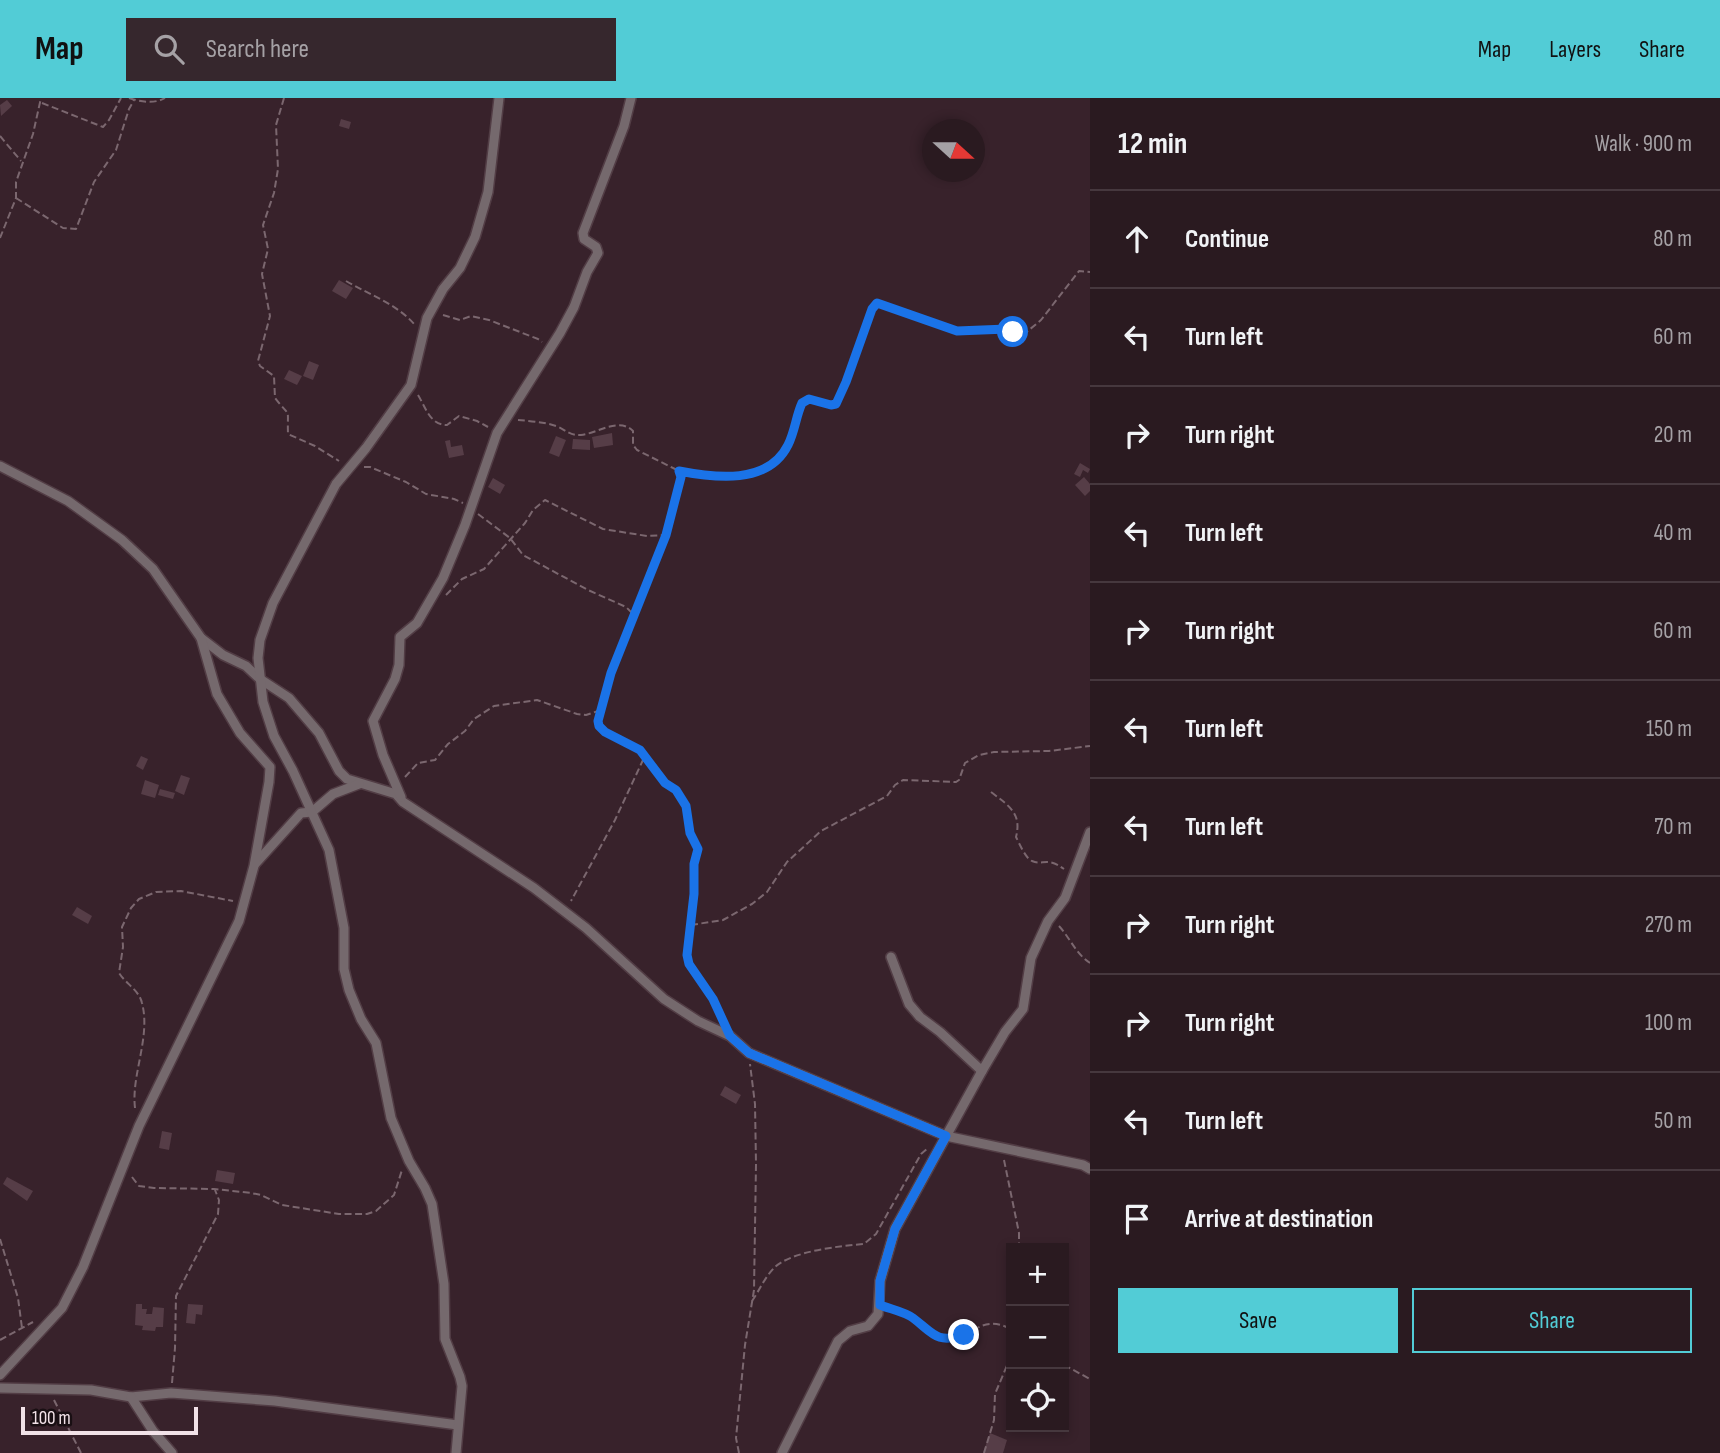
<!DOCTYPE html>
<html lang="en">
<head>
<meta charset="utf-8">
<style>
  :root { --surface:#2a1a20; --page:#36272d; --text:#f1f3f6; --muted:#a5a1a5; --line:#46383e; --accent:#52ccd6 }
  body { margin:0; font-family:"Sofia Sans Condensed",sans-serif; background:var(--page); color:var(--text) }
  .controls { position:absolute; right:21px; bottom:21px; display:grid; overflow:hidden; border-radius:0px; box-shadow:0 4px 10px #0003 }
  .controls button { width:63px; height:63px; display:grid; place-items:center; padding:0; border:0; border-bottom:2px solid var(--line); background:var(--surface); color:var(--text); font:35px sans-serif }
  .compass { position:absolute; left:922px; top:21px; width:63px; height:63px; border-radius:50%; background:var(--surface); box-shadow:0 4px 10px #0003; rotate:111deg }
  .scale { position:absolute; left:21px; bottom:18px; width:177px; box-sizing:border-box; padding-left:7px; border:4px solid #f2e2e8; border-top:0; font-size:19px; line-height:24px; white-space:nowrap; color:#f2e2e8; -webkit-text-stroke:5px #190f13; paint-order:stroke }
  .stop { position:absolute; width:21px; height:21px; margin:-16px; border:5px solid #1a73e8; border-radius:50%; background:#fff }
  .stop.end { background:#1a73e8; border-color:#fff; box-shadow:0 2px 7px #0008 }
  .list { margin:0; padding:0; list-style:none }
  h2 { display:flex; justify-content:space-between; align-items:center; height:91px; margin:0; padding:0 28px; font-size:30px }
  h2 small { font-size:23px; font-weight:400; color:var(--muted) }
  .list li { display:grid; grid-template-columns:46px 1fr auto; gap:21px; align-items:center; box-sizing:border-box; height:98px; padding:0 28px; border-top:2px solid var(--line) }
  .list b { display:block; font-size:26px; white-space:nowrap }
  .list em { font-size:23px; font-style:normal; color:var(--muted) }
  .actions { display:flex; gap:14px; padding:21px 28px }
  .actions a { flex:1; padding:16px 0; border:2px solid var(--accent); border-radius:0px; text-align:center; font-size:24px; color:var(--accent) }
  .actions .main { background:var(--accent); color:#111 }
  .icon { flex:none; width:38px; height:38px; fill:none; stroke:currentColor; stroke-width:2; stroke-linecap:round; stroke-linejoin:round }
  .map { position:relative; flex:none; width:1090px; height:1355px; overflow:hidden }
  header { display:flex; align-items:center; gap:42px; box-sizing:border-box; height:98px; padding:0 35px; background:var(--accent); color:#111 }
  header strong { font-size:33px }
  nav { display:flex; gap:38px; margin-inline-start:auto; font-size:24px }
  .search { width:490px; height:63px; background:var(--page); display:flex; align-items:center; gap:18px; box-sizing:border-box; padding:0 24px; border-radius:0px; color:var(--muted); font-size:26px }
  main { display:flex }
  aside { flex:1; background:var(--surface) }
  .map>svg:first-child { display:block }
  .building { fill:#563d47 }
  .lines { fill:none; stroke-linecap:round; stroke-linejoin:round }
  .minor-casing { stroke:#523d45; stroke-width:12 }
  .path { stroke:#7b676f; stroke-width:2; stroke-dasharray:7 3.5; stroke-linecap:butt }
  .minor { stroke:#75696d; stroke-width:9 }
  .route { stroke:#1a73e8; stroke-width:9 }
</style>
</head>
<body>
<header>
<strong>Map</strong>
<div class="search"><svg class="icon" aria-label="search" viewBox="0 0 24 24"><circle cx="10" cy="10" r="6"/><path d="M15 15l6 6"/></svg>Search here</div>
<nav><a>Map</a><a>Layers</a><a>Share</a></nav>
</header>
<main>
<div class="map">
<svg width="1090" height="1355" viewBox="0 0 1090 1355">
  <rect width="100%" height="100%" fill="#38222b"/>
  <!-- building -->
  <g class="building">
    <path d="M7,2L12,8L1,18L0,7Z"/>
    <path d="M341,21L351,24L349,31L339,28Z"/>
    <path d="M339,182L353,190L346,201L332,193Z"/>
    <path d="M309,263L319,267L313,282L303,278Z"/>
    <path d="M289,272L302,278L297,287L284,281Z"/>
    <path d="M612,335L613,347L594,350L592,339Z"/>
    <path d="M556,338L566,342L559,359L549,355Z"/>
    <path d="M573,341L590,342V352L572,351Z"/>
    <path d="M450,342L451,349L462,347L464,357L449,360L445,343Z"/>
    <path d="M1080,365L1090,371L1088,375L1083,372L1080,379L1074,376Z"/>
    <path d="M1084,379L1090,386V393L1085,398L1075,387Z"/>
    <path d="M493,380L505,387L500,396L488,389Z"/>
    <path d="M141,658L148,661L143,672L136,668Z"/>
    <path d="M181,677L190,680L184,697L175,693Z"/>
    <path d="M145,682L159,687L155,700L141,696Z"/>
    <path d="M160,691L175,695L173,701L158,697Z"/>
    <path d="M77,809L92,818L88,826L72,817Z"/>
    <path d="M725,988L741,997L736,1006L720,997Z"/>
    <path d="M162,1033L172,1035L169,1052L159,1050Z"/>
    <path d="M217,1072L235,1075L233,1086L215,1083Z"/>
    <path d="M7,1079L33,1093L27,1103L3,1086Z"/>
    <path d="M136,1206H142V1211H147L146,1216H152L153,1209L164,1210L163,1229H156L155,1233L142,1232L143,1228L135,1227Z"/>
    <path d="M188,1206L203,1207L202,1217L196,1216L195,1226L186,1225Z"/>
    <path d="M990,1335L1007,1342L1003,1355H983Z"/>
  </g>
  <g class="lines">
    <defs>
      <g id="minor">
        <path d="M0,368L68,403L122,442L153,471L201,540L223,557L246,568L260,581L289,600L319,635L339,673L347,681L396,696L403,704L534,790L586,830L664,901L698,923L730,938L749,955L946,1038L1083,1067L1090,1071"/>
        <path d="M401,699L383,657L373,623L395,581L399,567L400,539L417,525L443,480L465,427L497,335L560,235L574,209L587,174L598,155L596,149L584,141L583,135L624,28L631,0"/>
        <path d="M255,766L301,715L312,714L333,696L359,686"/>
        <path d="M891,859L909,906L920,919L940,934L982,973"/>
        <path d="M0,1277L62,1210L83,1169L139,1028L239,823L254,768L269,684L270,669L240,635L217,596L201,540"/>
        <path d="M0,1290L91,1292L131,1299L171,1295L275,1303L458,1327"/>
        <path d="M131,1299L153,1333L172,1355"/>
        <path d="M456,1355L462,1288L460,1279L445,1241L444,1186L432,1106L425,1090L409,1063L391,1020L376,945L361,921L349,892L344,871V830L329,752L293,673L274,638L263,604L258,560L260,542L273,505L336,386L366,350L411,287L427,220L443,191L460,170L475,139L488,94L499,0"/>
        <path d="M782,1355L838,1243L850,1233L868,1228L878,1216L880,1183L895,1131L982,973L1005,934L1023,911L1031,860L1048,823L1065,800L1090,734"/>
      </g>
    </defs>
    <!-- minor casing -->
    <use href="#minor" class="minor-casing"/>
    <!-- path -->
    <g class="path">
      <path d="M129,0C140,4 155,6 165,0"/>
      <path d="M284,0L276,27L278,71L274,95L263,127L268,151L262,176L270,218L258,263L260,268L274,278L275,300C292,322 287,307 288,336L315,348L339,363"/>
      <path d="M42,5L103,29L109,22L121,0"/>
      <path d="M0,38L21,63"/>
      <path d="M16,100L63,130L76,131L94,84L116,52L129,11L134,2"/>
      <path d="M0,140L16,100V84L33,36L41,0"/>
      <path d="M346,183C370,197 397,206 415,227"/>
      <path d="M443,217L460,222L471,218L489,222L538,241L542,244"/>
      <path d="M418,297C426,310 430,327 447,327L459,318L477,323L488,329"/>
      <path d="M518,322C530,323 544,324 556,328C566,332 570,338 581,337C598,335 619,319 633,333V347L637,352L679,373L681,377L666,437L599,612V628C612,640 633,643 643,657V662L615,722L571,803"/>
      <path d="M364,369H370L406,384L426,396L454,401L463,405"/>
      <path d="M679,374C716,381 768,387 788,347C795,333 796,318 802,305L809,301L831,307L836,306L875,206L887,207L957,233L1007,231L1023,237L1041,222L1079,173L1090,174"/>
      <path d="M478,416L510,440L523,457L588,492L626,509L634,517"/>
      <path d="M446,497L462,481L484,471L525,425L533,412L545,402L603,431L647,438L665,437"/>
      <path d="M644,657L665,685L676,692L684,705L690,735L698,751L694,766V796L687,857L689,866L713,901L720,920"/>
      <path d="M405,679L418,665L435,662L448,646L465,633L474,621L494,608L537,602L577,616L586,617L598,613"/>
      <path d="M991,694C1009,708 1022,715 1016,739C1019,745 1026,761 1032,763C1043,768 1046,758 1064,771"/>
      <path d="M691,827L723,822L752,806L767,794L787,764L821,733L887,698L895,687L903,682L956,684L959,682L965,665L979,657L994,654L1049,653L1090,648"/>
      <path d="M1059,828C1070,840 1076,856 1090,865"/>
      <path d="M135,1010C131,977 151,939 142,905C139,892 126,886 119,875L123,849L122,829L131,810L139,801L156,794L181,793L233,803"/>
      <path d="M1004,1062L1019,1135V1150"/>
      <path d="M132,1079L139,1088L154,1090L214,1091L251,1095L261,1097L282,1107L339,1116H367L376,1113L394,1097L402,1072"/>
      <path d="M0,1141L18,1200L22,1230"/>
      <path d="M1011,1196V1211"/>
      <path d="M752,1203C759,1193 765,1179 774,1170C791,1153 840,1148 864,1146L876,1136L921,1056L927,1051"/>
      <path d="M889,1211C896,1213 904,1215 910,1218C922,1225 928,1238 942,1240C971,1245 978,1214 1011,1231"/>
      <path d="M0,1242L33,1224"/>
      <path d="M1064,1267L1090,1281"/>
      <path d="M172,1285L175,1250L176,1198L218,1116L219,1102L215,1092"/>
      <path d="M54,1302L81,1355"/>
      <path d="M739,1355L736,1340L745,1247L754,1192L756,1066L755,1006L750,966"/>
      <path d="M984,1355L994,1322L995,1296L1008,1265L1011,1231"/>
    </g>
    <!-- minor -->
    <use href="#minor" class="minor"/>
  </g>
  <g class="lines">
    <!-- route -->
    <path class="route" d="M964,1237C936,1246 933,1235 913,1220C905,1214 890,1211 880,1207V1183L895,1131L946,1038L749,955L730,938L713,901L689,866L687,857L694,796V766L698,751L690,735L686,708L676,692L665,685L640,652L605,634L599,628L598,623L611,575L666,437L681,379L679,373C715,380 768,387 788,347C795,333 796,318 802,305L809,301L831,307L836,306L846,284L872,211L877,205L957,233L1007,231L1013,234"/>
  </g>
</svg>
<div class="controls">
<button>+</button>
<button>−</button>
<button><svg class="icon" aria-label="locate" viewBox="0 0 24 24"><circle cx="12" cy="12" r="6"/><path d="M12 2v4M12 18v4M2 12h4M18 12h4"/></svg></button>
</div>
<svg class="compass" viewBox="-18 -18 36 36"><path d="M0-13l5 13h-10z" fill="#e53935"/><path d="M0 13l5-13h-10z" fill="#a5a1a5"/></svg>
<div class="scale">100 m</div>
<div class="stop" style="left:1013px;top:234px"></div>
<div class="stop end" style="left:964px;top:1237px"></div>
</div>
<aside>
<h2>12 min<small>Walk · 900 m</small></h2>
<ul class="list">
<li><svg class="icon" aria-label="ahead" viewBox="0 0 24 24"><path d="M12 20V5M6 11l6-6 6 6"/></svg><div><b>Continue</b></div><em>80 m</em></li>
<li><svg class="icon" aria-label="left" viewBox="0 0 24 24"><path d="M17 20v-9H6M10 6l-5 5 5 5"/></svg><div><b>Turn left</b></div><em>60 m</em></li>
<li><svg class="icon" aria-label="right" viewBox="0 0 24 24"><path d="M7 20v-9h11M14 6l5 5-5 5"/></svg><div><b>Turn right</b></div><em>20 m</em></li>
<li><svg class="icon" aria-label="left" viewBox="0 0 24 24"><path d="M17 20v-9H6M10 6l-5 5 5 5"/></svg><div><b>Turn left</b></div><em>40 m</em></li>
<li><svg class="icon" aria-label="right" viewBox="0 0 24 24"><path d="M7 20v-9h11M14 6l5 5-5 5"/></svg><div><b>Turn right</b></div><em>60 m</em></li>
<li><svg class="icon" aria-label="left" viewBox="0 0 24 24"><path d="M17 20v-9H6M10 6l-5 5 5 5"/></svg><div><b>Turn left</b></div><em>150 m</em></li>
<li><svg class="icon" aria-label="left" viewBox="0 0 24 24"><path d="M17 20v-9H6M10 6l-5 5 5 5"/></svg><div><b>Turn left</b></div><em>70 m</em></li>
<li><svg class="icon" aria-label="right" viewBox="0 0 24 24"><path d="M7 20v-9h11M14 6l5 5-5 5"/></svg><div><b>Turn right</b></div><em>270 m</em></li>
<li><svg class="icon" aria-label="right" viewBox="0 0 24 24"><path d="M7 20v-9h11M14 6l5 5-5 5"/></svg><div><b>Turn right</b></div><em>100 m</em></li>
<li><svg class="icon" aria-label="left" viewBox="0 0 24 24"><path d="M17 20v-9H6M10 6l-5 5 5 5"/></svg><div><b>Turn left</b></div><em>50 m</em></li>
<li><svg class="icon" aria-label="arrive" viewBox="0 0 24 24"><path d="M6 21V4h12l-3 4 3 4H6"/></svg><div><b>Arrive at destination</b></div></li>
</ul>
<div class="actions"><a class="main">Save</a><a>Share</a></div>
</aside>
</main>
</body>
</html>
